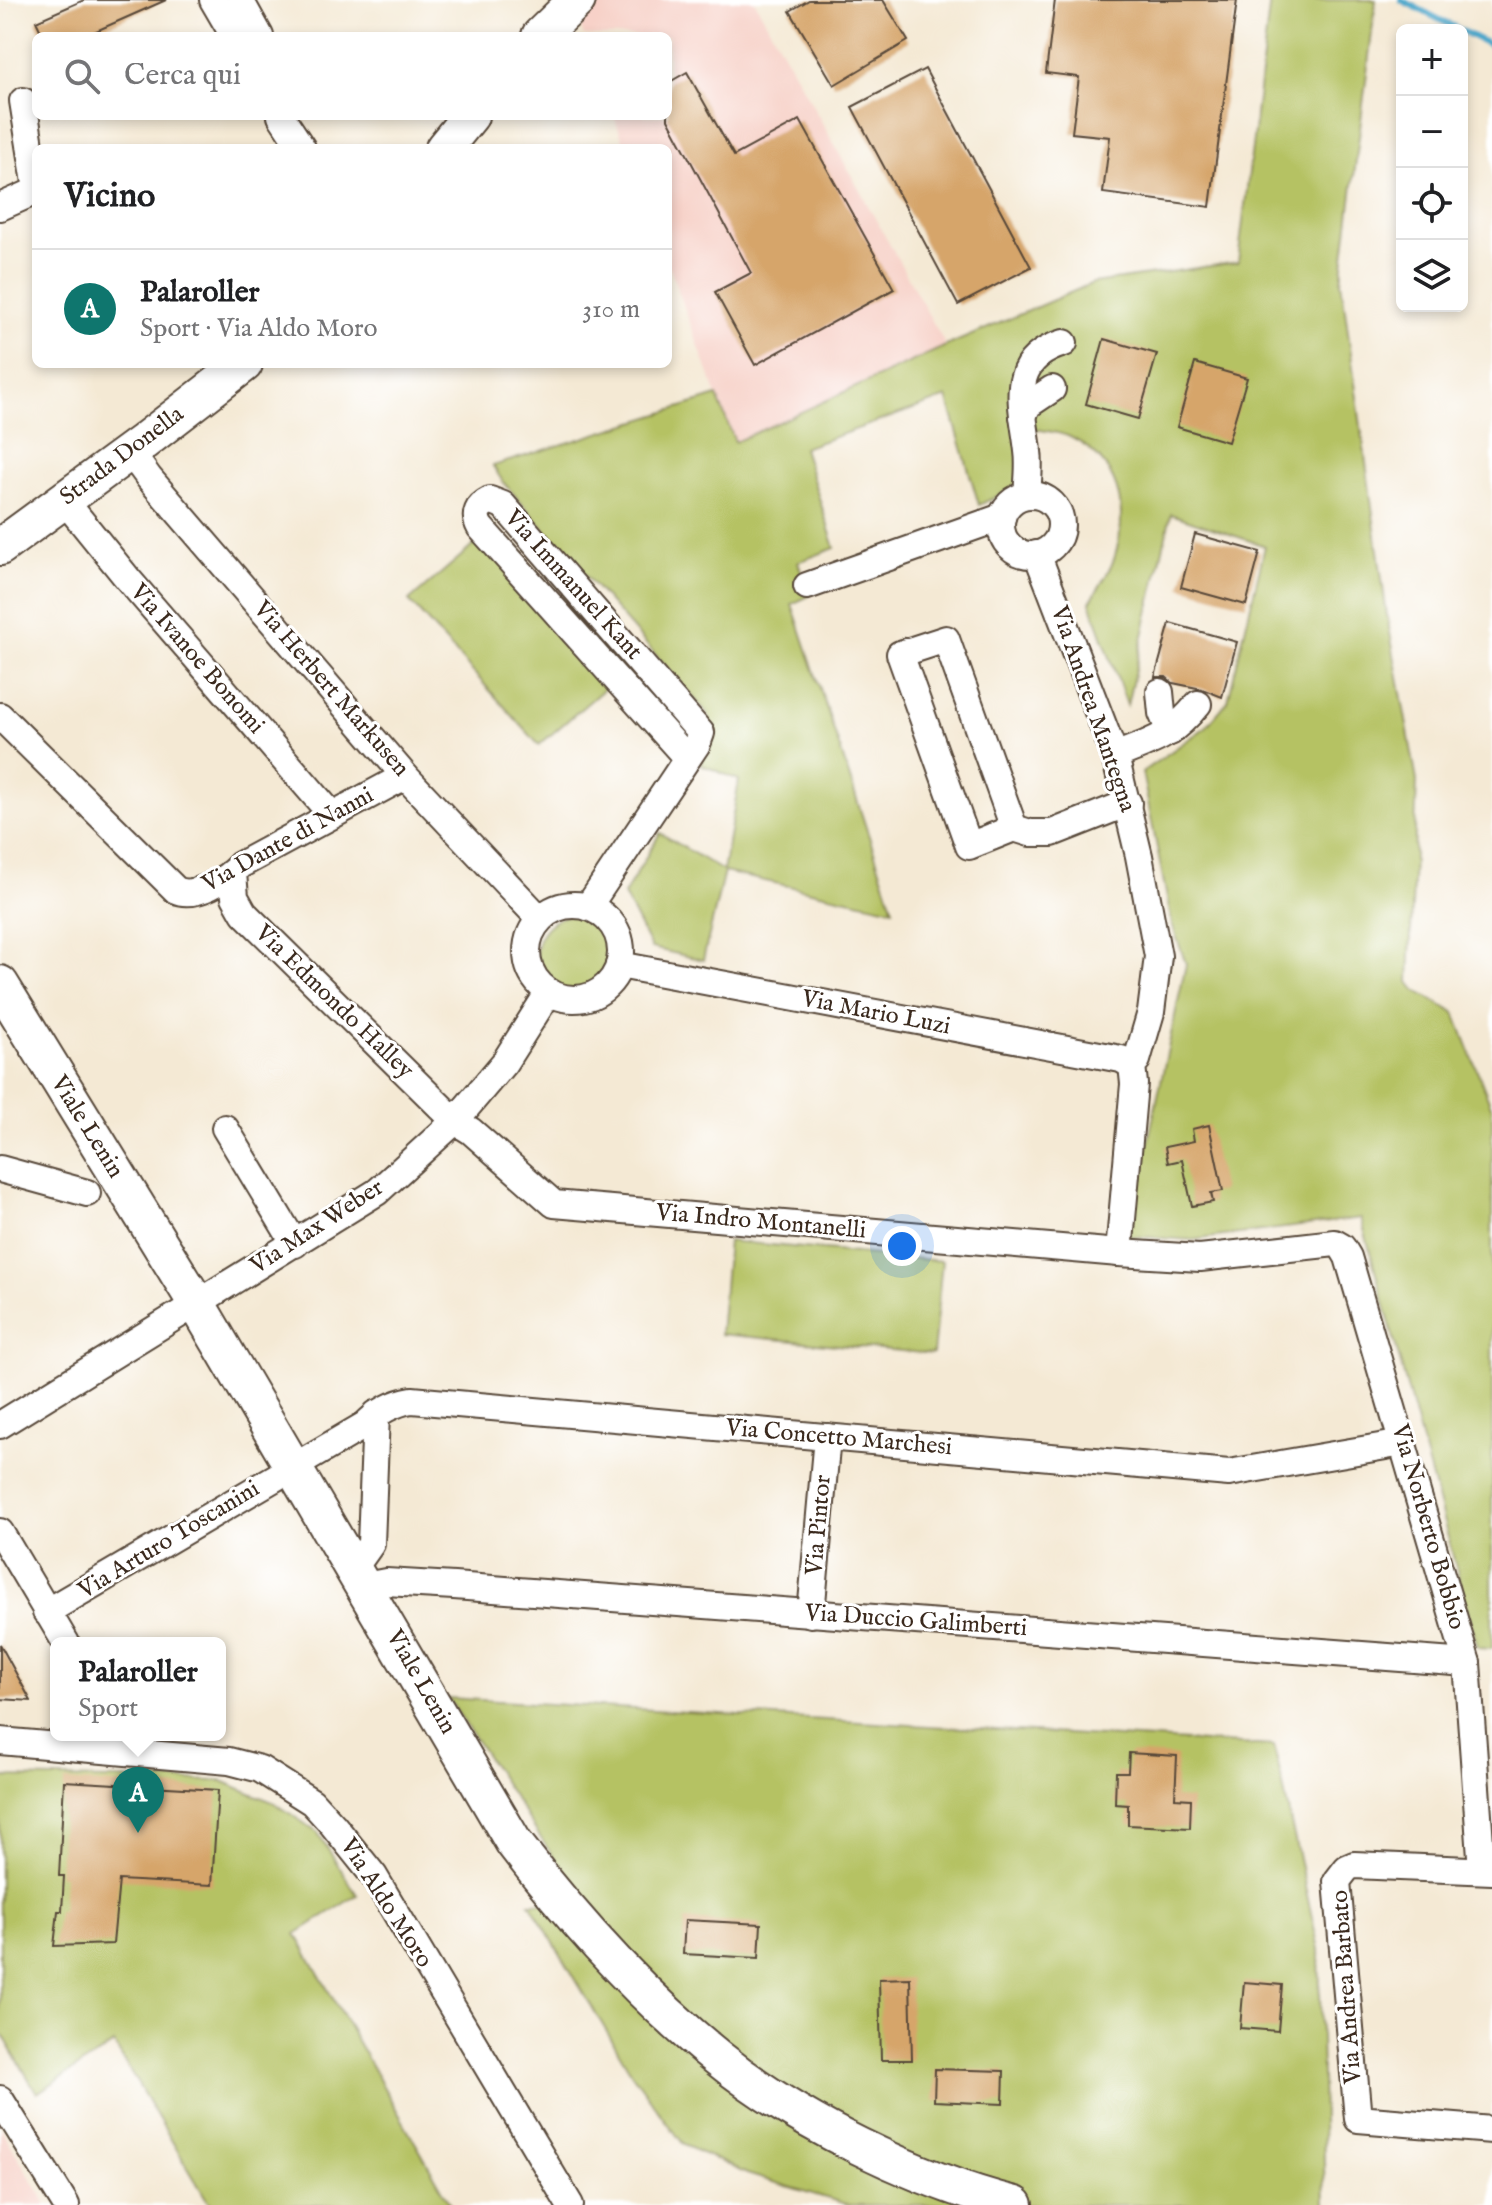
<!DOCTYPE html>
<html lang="it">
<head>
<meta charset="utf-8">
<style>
  :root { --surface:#fff; --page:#f2f2f2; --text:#202124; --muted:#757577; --line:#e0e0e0; --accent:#0f766e }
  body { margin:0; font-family:"IM FELL English",serif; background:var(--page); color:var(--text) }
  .controls { position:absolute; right:24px; top:24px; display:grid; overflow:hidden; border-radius:12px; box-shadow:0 4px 12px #0003 }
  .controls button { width:72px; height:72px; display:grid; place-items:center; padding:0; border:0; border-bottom:2px solid var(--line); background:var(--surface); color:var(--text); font:40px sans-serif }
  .you { position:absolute; left:902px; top:1246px; width:28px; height:28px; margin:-20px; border:6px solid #fff; border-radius:50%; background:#1a73e8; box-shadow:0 0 0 12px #1a73e833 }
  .badge { display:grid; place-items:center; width:52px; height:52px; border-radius:50%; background:var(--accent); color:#fff; font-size:26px; font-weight:700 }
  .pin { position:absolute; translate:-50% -66px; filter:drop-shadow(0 2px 4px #0008) }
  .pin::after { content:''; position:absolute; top:42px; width:28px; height:24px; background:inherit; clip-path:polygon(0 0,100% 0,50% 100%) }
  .popup { position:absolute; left:50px; top:1637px; width:176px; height:104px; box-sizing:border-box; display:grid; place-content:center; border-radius:12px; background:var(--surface); filter:drop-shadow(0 2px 6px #0005); font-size:26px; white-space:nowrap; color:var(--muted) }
  .popup b { font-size:30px; color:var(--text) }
  .popup::after { content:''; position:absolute; left:50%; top:100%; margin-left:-16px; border:16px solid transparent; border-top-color:var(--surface) }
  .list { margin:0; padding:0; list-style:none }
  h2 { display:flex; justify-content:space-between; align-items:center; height:104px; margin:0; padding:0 32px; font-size:34px }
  h2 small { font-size:26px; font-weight:400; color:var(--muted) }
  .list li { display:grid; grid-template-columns:52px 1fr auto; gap:24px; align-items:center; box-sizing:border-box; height:120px; padding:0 32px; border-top:2px solid var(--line) }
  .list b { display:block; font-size:30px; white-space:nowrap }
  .list p { margin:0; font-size:26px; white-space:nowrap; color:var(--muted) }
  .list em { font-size:26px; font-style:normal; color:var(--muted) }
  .icon { flex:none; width:44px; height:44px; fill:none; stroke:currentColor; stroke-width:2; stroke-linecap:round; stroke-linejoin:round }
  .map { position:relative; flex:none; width:1492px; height:2205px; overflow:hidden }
  .search { position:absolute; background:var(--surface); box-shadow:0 4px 12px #0003; left:32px; top:32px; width:640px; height:88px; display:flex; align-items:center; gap:20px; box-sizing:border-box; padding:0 28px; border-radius:12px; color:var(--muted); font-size:30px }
  .panel { position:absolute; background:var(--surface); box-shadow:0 4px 12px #0003; left:32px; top:144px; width:640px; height:224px; border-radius:12px }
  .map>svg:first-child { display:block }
  .built { fill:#f7d1c8 }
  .green { fill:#b5c264; stroke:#787641; stroke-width:2 }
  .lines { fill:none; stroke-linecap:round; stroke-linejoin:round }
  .stream { stroke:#4ca7ca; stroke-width:6 }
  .building { fill:#d6a56b }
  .street-casing { stroke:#574739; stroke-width:30 }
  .secondary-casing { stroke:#574739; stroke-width:40 }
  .street { stroke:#fff; stroke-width:26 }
  .secondary { stroke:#fff; stroke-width:36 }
  .labels { text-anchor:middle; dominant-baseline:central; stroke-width:6; stroke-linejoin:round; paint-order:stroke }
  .street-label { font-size:24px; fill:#3b2a1e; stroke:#fff }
</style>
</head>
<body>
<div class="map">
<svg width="1492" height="2205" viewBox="0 0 1492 2205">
  <rect width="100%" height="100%" fill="#fff"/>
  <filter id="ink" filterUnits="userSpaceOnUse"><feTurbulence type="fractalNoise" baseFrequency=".0125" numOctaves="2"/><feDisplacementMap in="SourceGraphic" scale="16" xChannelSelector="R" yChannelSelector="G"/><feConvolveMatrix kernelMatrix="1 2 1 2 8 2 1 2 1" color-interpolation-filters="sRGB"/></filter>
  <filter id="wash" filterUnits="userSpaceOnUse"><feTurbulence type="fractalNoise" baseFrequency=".006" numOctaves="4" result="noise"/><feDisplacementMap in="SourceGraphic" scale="32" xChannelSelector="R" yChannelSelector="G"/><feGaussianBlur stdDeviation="1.8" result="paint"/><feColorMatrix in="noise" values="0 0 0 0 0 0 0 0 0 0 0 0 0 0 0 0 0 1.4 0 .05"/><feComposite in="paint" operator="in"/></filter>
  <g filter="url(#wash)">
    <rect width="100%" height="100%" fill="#f4e9d4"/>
    <!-- built -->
    <g class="built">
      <path d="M604,0H754L946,346L734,442L668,263V148H626L614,116H668V36H584L579,23Z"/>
      <path d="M0,2127L47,2205H0Z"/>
    </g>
    <!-- green -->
    <g class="green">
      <path d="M1270,0H1376L1341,281L1387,616L1417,781L1409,982L1415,990L1455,1013L1492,1109V1649L1478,1648L1361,1218L1193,1240L1128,1236L1186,964L1172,924L1142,772L1206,727L1228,701L1265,546L1171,514L1127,705L1090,602C1098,588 1109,574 1114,559C1130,509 1120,462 1070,437C1060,432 1046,431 1034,429L1037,482L1014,488L979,505L947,397L803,448L835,548L798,562L809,596L792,604L893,909L724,872L703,960L651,948L624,895L660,833L723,871L739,780L700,764L713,733L708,714L503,482L493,466L717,396L735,442L946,346L1093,283L1238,262Z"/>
      <path d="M482,538L611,683L539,745L409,601Z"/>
      <circle cx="575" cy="954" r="39"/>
      <path d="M728,1241L942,1261L933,1354L720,1334Z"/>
      <path d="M448,1698L1274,1746L1319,1949L1325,2205H849L747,2174L684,2145L632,2074L530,1903L589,1902L554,1858Z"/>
      <path d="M0,1777L222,1781L275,1803L318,1833L357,1895L296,1934L451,2205H210L114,2044L37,2093L0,2030Z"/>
    </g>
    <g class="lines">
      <!-- stream -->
      <g class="stream">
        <path d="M1401,0L1460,30"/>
        <path d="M1462,31L1492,46"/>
      </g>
    </g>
    <g id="blocks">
      <!-- building -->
      <g class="building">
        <path d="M84,0H166L85,36H43L36,21Z"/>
        <path d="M809,0H883L908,41L834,85L790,11Z"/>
        <path d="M1055,0H1237L1210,207L1103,193L1110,137L1072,133L1079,77L1046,73Z"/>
        <path d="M925,69L1031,267L958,305L852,107Z"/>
        <path d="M687,72L734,156L800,120L894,289L755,365L715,292L751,273L668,119V83Z"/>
        <path d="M1104,339L1157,354L1138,419L1086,404Z"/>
        <path d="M1195,363L1247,378L1228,442L1177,427Z"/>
        <path d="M1195,534L1260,552L1246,605L1181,587Z"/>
        <path d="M1170,623L1237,642L1222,697L1202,689L1173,683L1166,677H1155Z"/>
        <path d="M1209,1125L1223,1191L1211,1193L1213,1202L1192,1206L1182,1160L1168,1163L1165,1147L1194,1141L1192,1129Z"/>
        <path d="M0,1644L31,1701L0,1699Z"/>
        <path d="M1129,1753L1177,1756L1175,1798L1191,1799L1190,1828L1128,1825V1805L1115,1804L1116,1772H1128Z"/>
        <path d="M64,1781L218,1790L212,1885L119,1880L113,1944L54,1946L58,1911H62L64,1876H59Z"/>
        <path d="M685,1920L761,1924L759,1958L683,1954Z"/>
        <path d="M910,1978L912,2060H881L879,1979Z"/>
        <path d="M1244,1982L1282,1985L1278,2031L1240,2028Z"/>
        <path d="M935,2069L1004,2071L1003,2104L934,2101Z"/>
      </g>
    </g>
  </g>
  <g filter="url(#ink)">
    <use href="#blocks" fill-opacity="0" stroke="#574739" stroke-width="2"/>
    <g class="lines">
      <defs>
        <g id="street">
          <path d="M213,0L234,36"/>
          <path d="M240,0L260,36"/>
          <path d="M23,101L36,183"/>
          <path d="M281,116L302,148"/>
          <path d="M0,207L36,191"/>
          <path d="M1023,416L1028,405L1052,389"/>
          <path d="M130,452L149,478L405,776L540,919"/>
          <path d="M1027,495C1028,481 1030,465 1028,451C1023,405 1005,360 1064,343"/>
          <circle cx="1031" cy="525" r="30"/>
          <path d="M64,500L128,579L332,815"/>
          <path d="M1037,554L1115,756L1139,856L1158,956L1151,1012L1137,1060L1132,1065L1134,1084L1119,1253"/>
          <path d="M807,586L1002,517"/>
          <path d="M1160,692L1162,713L1170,732"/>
          <path d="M0,716L176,890C195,899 227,879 240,865L405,776"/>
          <path d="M1115,756C1154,740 1170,738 1198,704"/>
          <path d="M1014,828L946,639L900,654L969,846L1014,828L1030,833H1052L1128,803"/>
          <path d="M233,873L235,897L244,913L455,1121L471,1131L554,1204L1119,1253L1200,1258L1335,1243L1342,1247L1348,1257L1467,1663L1482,1870"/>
          <circle cx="574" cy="952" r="47"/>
          <path d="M588,907L697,744L701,733L503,505L490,500C478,506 473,514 480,527L686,757"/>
          <path d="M619,965L1121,1059L1132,1065"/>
          <path d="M225,1128L295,1244"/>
          <path d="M0,1169L87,1193"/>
          <path d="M0,1425L377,1192L455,1121L504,1063L549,992"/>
          <path d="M0,1532L66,1643"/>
          <path d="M354,1568L371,1544L376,1414"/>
          <path d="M365,1586L386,1582L454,1586L1467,1663"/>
          <path d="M46,1612L365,1425C379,1411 393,1403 412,1400L1229,1473L1403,1443"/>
          <path d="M811,1614L827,1437"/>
          <path d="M0,1741L229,1761L260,1769L312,1802L333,1825L374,1876L570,2205"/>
          <path d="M1492,1871L1354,1865L1347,1868L1337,1881L1358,2119L1492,2130"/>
          <path d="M0,2099L66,2205"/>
        </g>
        <g id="secondary">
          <path d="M540,36L577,0"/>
          <path d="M444,148L470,116"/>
          <path d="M0,547L143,442L244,364"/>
          <path d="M0,984L197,1304L514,1843C574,1921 641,1996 718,2058C797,2122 916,2180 1015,2205"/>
        </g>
      </defs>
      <!-- street casing -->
      <use href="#street" class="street-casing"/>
      <!-- secondary casing -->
      <use href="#secondary" class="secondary-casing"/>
      <!-- street -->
      <use href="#street" class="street"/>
      <!-- secondary -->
      <use href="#secondary" class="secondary"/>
    </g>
  </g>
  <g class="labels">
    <!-- street labels -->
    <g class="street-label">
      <text transform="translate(122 456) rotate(-37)">Strada Donella</text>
      <text transform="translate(573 585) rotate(48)">Via Immanuel Kant</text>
      <text transform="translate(197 659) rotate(49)">Via Ivanoe Bonomi</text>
      <text transform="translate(331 689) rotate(49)">Via Herbert Markusen</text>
      <text transform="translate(1093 709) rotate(71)">Via Andrea Mantegna</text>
      <text transform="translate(288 840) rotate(-29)">Via Dante di Nanni</text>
      <text transform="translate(334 1002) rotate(44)">Via Edmondo Halley</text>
      <text transform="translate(876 1013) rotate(11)">Via Mario Luzi</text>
      <text transform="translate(87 1127) rotate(58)">Viale Lenin</text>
      <text transform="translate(761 1222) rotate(5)">Via Indro Montanelli</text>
      <text transform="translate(317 1227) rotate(-33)">Via Max Weber</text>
      <text transform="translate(839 1438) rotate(5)">Via Concetto Marchesi</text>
      <text transform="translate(819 1525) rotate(-85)">Via Pintor</text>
      <text transform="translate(1428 1527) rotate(74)">Via Norberto Bobbio</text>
      <text transform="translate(169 1540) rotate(-31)">Via Arturo Toscanini</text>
      <text transform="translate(916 1621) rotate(4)">Via Duccio Galimberti</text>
      <text transform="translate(421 1682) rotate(60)">Viale Lenin</text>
      <text transform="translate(386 1903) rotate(57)">Via Aldo Moro</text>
      <text transform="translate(1347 1987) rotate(-94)">Via Andrea Barbato</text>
    </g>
  </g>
</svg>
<div class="controls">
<button>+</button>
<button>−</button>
<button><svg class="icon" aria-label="locate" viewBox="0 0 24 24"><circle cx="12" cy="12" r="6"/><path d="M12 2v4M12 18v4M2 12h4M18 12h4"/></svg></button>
<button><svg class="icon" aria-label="layers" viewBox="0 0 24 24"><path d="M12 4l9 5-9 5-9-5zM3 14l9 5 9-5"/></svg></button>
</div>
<div class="you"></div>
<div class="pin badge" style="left:138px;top:1833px">A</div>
<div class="popup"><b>Palaroller</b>Sport</div>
<div class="search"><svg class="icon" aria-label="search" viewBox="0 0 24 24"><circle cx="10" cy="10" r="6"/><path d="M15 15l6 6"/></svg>Cerca qui</div>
<section class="panel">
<h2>Vicino<small></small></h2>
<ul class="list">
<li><span class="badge">A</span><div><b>Palaroller</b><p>Sport · Via Aldo Moro</p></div><em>310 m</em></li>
</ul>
</section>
</div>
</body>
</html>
